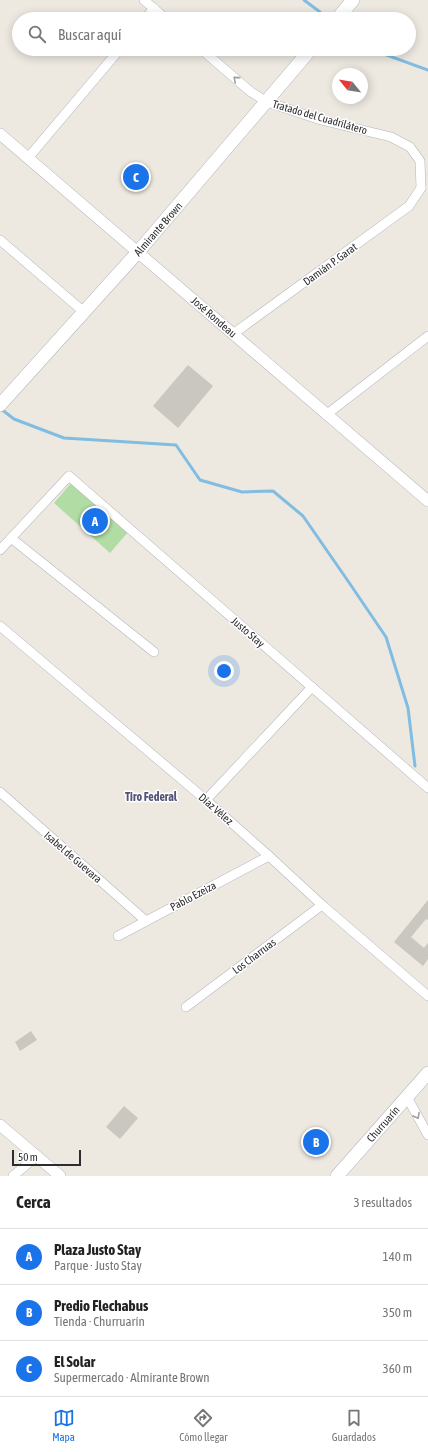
<!DOCTYPE html>
<html lang="es">
<head>
<meta charset="utf-8">
<style>
  :root { --surface:#fff; --page:#f6f6f6; --text:#222; --muted:#767676; --line:#e0e0e0; --accent:#1a73e8 }
  body { margin:0; font-family:"Asap Condensed",sans-serif; background:var(--page); color:var(--text) }
  .compass { position:absolute; left:332px; top:68px; width:36px; height:36px; border-radius:50%; background:var(--surface); box-shadow:0 2px 10px #0003; rotate:300deg }
  .scale { position:absolute; left:12px; bottom:10px; width:69px; box-sizing:border-box; padding-left:4px; border:2px solid #2d2d2d; border-top:0; font-size:11px; line-height:14px; white-space:nowrap; color:#2d2d2d; -webkit-text-stroke:3px #fff; paint-order:stroke }
  .you { position:absolute; left:224px; top:671px; width:14px; height:14px; margin:-10px; border:3px solid #fff; border-radius:50%; background:#1a73e8; box-shadow:0 0 0 6px #1a73e833 }
  .badge { display:grid; place-items:center; width:26px; height:26px; border-radius:50%; background:var(--accent); color:#fff; font-size:13px; font-weight:700 }
  .pin { position:absolute; translate:-50% -50%; border:2px solid #fff; box-shadow:0 1px 4px #0006 }
  .list { margin:0; padding:0; list-style:none }
  h2 { display:flex; justify-content:space-between; align-items:center; height:52px; margin:0; padding:0 16px; font-size:17px }
  h2 small { font-size:13px; font-weight:400; color:var(--muted) }
  .list li { display:grid; grid-template-columns:26px 1fr auto; gap:12px; align-items:center; box-sizing:border-box; height:56px; padding:0 16px; border-top:1px solid var(--line) }
  .list b { display:block; font-size:15px; white-space:nowrap }
  .list p { margin:0; font-size:13px; white-space:nowrap; color:var(--muted) }
  .list em { font-size:13px; font-style:normal; color:var(--muted) }
  .icon { flex:none; width:22px; height:22px; fill:none; stroke:currentColor; stroke-width:2; stroke-linecap:round; stroke-linejoin:round }
  .map { position:relative; flex:none; width:428px; height:1176px; overflow:hidden }
  .search { position:absolute; background:var(--surface); box-shadow:0 2px 10px #0003; left:12px; right:12px; top:12px; height:44px; display:flex; align-items:center; gap:10px; box-sizing:border-box; padding:0 14px; border-radius:22px; color:var(--muted); font-size:15px }
  .sheet { height:220px; background:var(--surface) }
  nav { display:flex; justify-content:space-around; align-items:center; box-sizing:border-box; height:56px; border-top:1px solid var(--line); background:var(--surface); font-size:11px; color:var(--muted) }
  nav a { display:grid; justify-items:center; gap:2px }
  nav .on { color:var(--accent) }
  .map>svg:first-child { display:block }
  .green { fill:#b1dca4 }
  .lines { fill:none; stroke-linecap:round; stroke-linejoin:round }
  .stream { stroke:#81bde2; stroke-width:3 }
  .building { fill:#c9c7bf }
  .minor-casing { stroke:#b4b5bf; stroke-width:10 }
  .tertiary-casing { stroke:#b4b5bf; stroke-width:12 }
  .secondary-casing { stroke:#b4b5bf; stroke-width:14 }
  .minor { stroke:#fff; stroke-width:9 }
  .tertiary { stroke:#fff; stroke-width:11 }
  .secondary { stroke:#fff; stroke-width:13 }
  .oneway { stroke:#a0a0a0 }
  .labels { text-anchor:middle; dominant-baseline:central; stroke-width:3; stroke-linejoin:round; paint-order:stroke }
  .street-label { font-size:11px; fill:#2d2d2d; stroke:#fff }
  .neighbourhood-label { font-size:12px; font-weight:bold; fill:#525479; stroke:#fff }
</style>
</head>
<body>
<div class="map">
<svg width="428" height="1176" viewBox="0 0 428 1176">
  <rect width="100%" height="100%" fill="#ede9e1"/>
  <!-- green -->
  <path class="green" d="M72,482L128,532L110,553L54,503Z"/>
  <g class="lines">
    <!-- stream -->
    <g class="stream">
      <path d="M304,0L320,12"/>
      <path d="M370,49L428,70"/>
      <path d="M1,409L14,419L64,438L176,445L200,480L242,492L273,491L303,516L348,581L386,637L408,708L415,766"/>
    </g>
  </g>
  <!-- building -->
  <g class="building">
    <path d="M188,365L213,386L178,428L153,406Z"/>
    <path d="M428,900V920L426,919L411,937L424,948L428,943V959L423,966L394,942Z"/>
    <path d="M31,1031L37,1040L20,1051L15,1042Z"/>
    <path d="M124,1106L138,1118L120,1139L106,1127Z"/>
  </g>
  <g class="lines">
    <defs>
      <g id="minor">
        <path d="M144,0L166,19"/>
        <path d="M145,19L154,8"/>
        <path d="M201,49L251,92L267,102L321,120L391,137L410,147L420,161L421,188"/>
        <path d="M28,158L120,49"/>
        <path d="M0,240L84,312"/>
        <path d="M233,334L409,206L421,188"/>
        <path d="M326,415L428,336"/>
        <path d="M11,538L154,652"/>
        <path d="M0,550L69,476L428,788"/>
        <path d="M0,626L206,800L269,856L322,905L428,996"/>
        <path d="M0,792L146,921"/>
        <path d="M206,800L312,687"/>
        <path d="M118,936L269,856"/>
        <path d="M186,1007L322,905"/>
        <path d="M407,1097L428,1135"/>
        <path d="M13,1176L37,1156"/>
      </g>
      <g id="tertiary">
        <path d="M0,134L428,501"/>
        <path d="M0,1125L60,1176"/>
      </g>
      <g id="secondary">
        <path d="M337,19L353,0"/>
        <path d="M0,405L138,252L311,49"/>
        <path d="M337,1176L428,1073"/>
      </g>
    </defs>
    <!-- minor casing -->
    <use href="#minor" class="minor-casing"/>
    <!-- tertiary casing -->
    <use href="#tertiary" class="tertiary-casing"/>
    <!-- secondary casing -->
    <use href="#secondary" class="secondary-casing"/>
    <!-- minor -->
    <use href="#minor" class="minor"/>
    <!-- tertiary -->
    <use href="#tertiary" class="tertiary"/>
    <!-- secondary -->
    <use href="#secondary" class="secondary"/>
  </g>
  <!-- one-way arrows -->
  <defs><path id="oneway-chevron" d="M-2-3.5L2.5 0L-2 3.5" fill="none" stroke-width="1.6" stroke-linecap="round" stroke-linejoin="round"/></defs>
  <g class="oneway">
    <use href="#oneway-chevron" transform="translate(236 79) rotate(-139)"/>
    <use href="#oneway-chevron" transform="translate(417 1116) rotate(61)"/>
  </g>
  <g class="labels">
    <!-- street labels -->
    <g class="street-label">
      <text transform="translate(320 117) rotate(16)">Tratado del Cuadrilátero</text>
      <text transform="translate(158 229) rotate(-49)">Almirante Brown</text>
      <text transform="translate(330 264) rotate(-36)">Damián P. Garat</text>
      <text transform="translate(214 317) rotate(41)">José Rondeau</text>
      <text transform="translate(248 632) rotate(41)">Justo Stay</text>
      <text transform="translate(216 809) rotate(41)">Díaz Vélez</text>
      <text transform="translate(73 857) rotate(41)">Isabel de Guevara</text>
      <text transform="translate(193 896) rotate(-28)">Pablo Ezeiza</text>
      <text transform="translate(254 956) rotate(-37)">Los Charruas</text>
      <text transform="translate(383 1124) rotate(-49)">Churruarín</text>
    </g>
    <!-- neighbourhood labels -->
    <g class="neighbourhood-label">
      <text x="151" y="797">Tiro Federal</text>
    </g>
  </g>
</svg>
<svg class="compass" viewBox="-18 -18 36 36"><path d="M0-13l5 13h-10z" fill="#e53935"/><path d="M0 13l5-13h-10z" fill="#767676"/></svg>
<div class="scale">50 m</div>
<div class="you"></div>
<div class="pin badge" style="left:95px;top:521px">A</div>
<div class="pin badge" style="left:316px;top:1142px">B</div>
<div class="pin badge" style="left:136px;top:177px">C</div>
<div class="search"><svg class="icon" aria-label="search" viewBox="0 0 24 24"><circle cx="10" cy="10" r="6"/><path d="M15 15l6 6"/></svg>Buscar aquí</div>
</div>
<section class="sheet">
<h2>Cerca<small>3 resultados</small></h2>
<ul class="list">
<li><span class="badge">A</span><div><b>Plaza Justo Stay</b><p>Parque · Justo Stay</p></div><em>140 m</em></li>
<li><span class="badge">B</span><div><b>Predio Flechabus</b><p>Tienda · Churruarín</p></div><em>350 m</em></li>
<li><span class="badge">C</span><div><b>El Solar</b><p>Supermercado · Almirante Brown</p></div><em>360 m</em></li>
</ul>
</section>
<nav>
<a class="on"><svg class="icon" aria-label="map" viewBox="0 0 24 24"><path d="M3 6l6-2 6 2 6-2v14l-6 2-6-2-6 2zM9 4v14M15 6v14"/></svg>Mapa</a>
<a><svg class="icon" aria-label="directions" viewBox="0 0 24 24"><path d="M12 3l9 9-9 9-9-9zM9 14v-3h6M13 9l2 2-2 2"/></svg>Cómo llegar</a>
<a><svg class="icon" aria-label="saved" viewBox="0 0 24 24"><path d="M7 4h10v16l-5-4-5 4z"/></svg>Guardados</a>
</nav>
</body>
</html>
